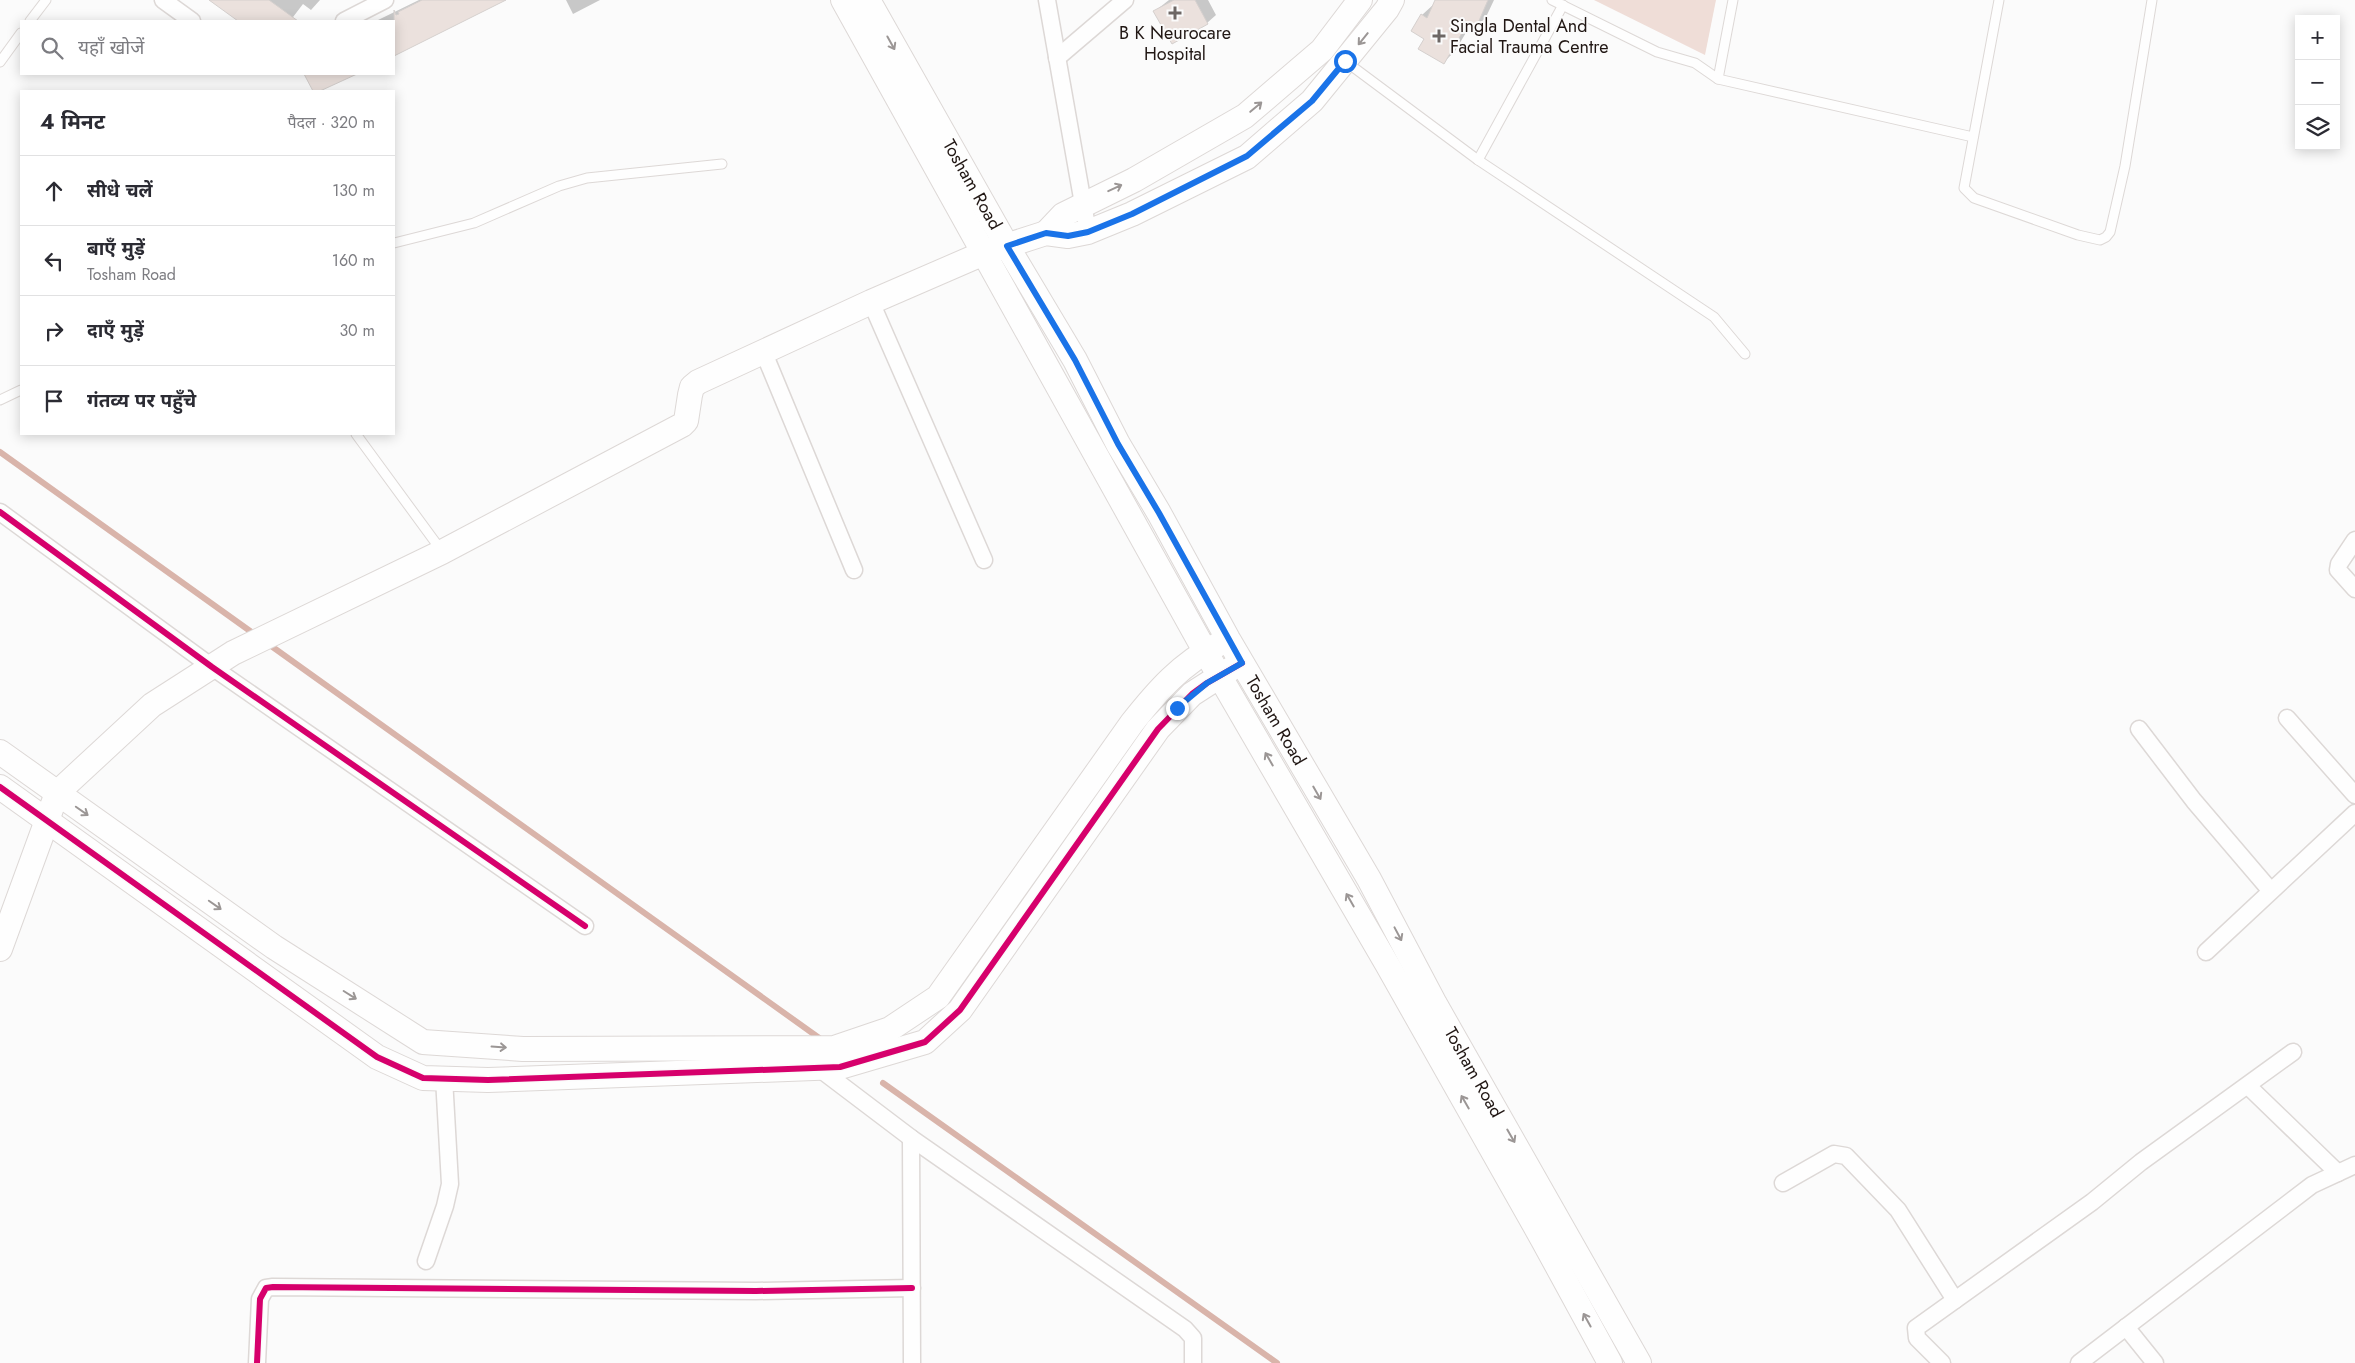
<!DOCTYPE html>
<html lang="hi">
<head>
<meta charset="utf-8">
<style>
  :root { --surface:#fff; --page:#f2f2f3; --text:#2b2b33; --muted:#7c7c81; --line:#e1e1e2 }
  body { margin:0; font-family:Jost,"Noto Sans Devanagari",sans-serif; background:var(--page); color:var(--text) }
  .controls { position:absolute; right:15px; top:15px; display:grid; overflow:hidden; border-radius:0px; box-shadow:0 2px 12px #0003 }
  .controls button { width:45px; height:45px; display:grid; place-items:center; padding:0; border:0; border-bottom:1px solid var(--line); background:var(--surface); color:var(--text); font:25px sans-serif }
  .stop { position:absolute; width:15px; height:15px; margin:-11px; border:4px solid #1a73e8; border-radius:50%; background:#fff }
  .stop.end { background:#1a73e8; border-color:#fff; box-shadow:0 1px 5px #0008 }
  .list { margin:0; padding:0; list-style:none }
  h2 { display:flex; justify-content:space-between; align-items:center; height:65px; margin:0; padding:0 20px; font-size:21px }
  h2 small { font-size:16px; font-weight:400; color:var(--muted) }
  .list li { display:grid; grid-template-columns:32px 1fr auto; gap:15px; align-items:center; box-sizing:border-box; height:70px; padding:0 20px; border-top:1px solid var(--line) }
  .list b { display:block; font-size:19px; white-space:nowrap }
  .list p { margin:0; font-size:16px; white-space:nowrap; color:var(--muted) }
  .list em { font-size:16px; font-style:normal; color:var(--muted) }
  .icon { flex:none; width:28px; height:28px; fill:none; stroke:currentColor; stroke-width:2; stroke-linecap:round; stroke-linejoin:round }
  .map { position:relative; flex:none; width:2355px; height:1363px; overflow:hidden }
  .search { position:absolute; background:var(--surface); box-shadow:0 2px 12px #0003; left:20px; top:20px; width:375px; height:55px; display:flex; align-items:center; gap:12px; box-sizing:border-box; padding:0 18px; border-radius:0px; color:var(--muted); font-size:19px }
  .panel { position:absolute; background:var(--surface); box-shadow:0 2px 12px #0003; left:20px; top:90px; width:375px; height:345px; border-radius:0px }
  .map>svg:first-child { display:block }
  .green { fill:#efddd7 }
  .shadow { fill:#0003 }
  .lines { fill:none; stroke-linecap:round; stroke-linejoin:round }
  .stream { stroke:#d9b4aa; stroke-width:6 }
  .building { fill:#ebe1dd; stroke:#d5d0ce }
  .lane-casing { stroke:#ddd8d6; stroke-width:11 }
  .street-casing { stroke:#ddd8d6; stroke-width:19 }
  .secondary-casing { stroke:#ddd8d6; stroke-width:26 }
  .lane { stroke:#fefefe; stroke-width:9 }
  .street { stroke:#fefefe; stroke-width:16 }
  .secondary { stroke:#fefefe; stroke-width:24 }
  .cycleway-casing { stroke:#fbfbfb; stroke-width:9 }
  .cycleway { stroke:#d6006c; stroke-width:6 }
  .oneway { stroke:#9b9695 }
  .route { stroke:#1a73e8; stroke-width:6 }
  .poi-dot { fill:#6d6765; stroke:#fbfbfb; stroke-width:2 }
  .labels { text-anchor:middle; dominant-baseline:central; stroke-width:4; stroke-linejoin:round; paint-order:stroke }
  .poi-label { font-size:18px; fill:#211714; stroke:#fbfbfb; text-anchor:start }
  .street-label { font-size:18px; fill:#211714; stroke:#fbfbfb }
</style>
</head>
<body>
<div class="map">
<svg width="2355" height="1363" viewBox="0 0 2355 1363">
  <rect width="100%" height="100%" fill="#fbfbfb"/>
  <!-- green -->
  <path class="green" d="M1594,0H1716L1705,55Z"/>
  <!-- shadow -->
  <g class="shadow">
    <path d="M211,0H320L311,10L303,4L290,21H240Z"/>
    <path d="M419,0H504L394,54V21H376Z"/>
    <path d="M566,0H600L573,14Z"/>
    <path d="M1169,0H1208L1216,15L1207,23L1155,11Z"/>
    <path d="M1436,0H1494L1486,17L1475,29L1470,26L1455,51L1444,62L1426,38L1422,15L1434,4Z"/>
    <path d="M306,74H353L318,91H314Z"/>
  </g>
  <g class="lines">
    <!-- stream -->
    <g class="stream">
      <path d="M0,452L257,636"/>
      <path d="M267,643L822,1040"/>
      <path d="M883,1083L1277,1363"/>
    </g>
  </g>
  <!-- building -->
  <g class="building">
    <path d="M209,0H269L298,21H238Z"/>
    <path d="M422,0H506L394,56V10L396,15L399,14L398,12Z"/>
    <path d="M1174,0H1195L1208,24L1172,44L1153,11Z"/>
    <path d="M1435,0H1488L1475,30L1466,26L1444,64L1418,49L1424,39L1411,31L1421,14L1427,18Z"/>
    <path d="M304,74H357L320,91H313Z"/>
  </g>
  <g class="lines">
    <defs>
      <g id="lane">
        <path d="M1552,0L1657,52L1695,63L1718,79L1973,137"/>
        <path d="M1999,0L1964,188L1974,198L2078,235L2100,240L2106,237L2110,232L2125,166L2152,0"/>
        <path d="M30,21L46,0"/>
        <path d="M1345,61L1478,160L1714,317L1745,354"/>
        <path d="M0,62L21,33"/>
        <path d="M1718,79L1733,0"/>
        <path d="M1478,160L1563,5"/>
        <path d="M394,243L474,223L559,186L587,178L722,164"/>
        <path d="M0,400L21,390"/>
        <path d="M356,434L441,550"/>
      </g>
      <g id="street">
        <path d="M163,0L192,21"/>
        <path d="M1047,0L1088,232"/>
        <path d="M344,21L385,0"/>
        <path d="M1057,58L1125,0"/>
        <path d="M871,302L984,560"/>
        <path d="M764,353L854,570"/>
        <path d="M0,512L212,667L585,926"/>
        <path d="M2355,540L2339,564L2338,570L2355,589"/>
        <path d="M2287,718L2355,795"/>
        <path d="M2139,729L2194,801L2270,890"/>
        <path d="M2206,952L2355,813"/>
        <path d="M816,1066L911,1138L1185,1329L1193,1338V1363"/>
        <path d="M2248,1086L2338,1173"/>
        <path d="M911,1138L912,1363"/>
        <path d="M1783,1183L1834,1154L1846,1156L1898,1210L1955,1300"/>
        <path d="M426,1261L445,1206L450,1184L444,1078"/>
        <path d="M2126,1327L2155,1363"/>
        <path d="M257,1363L260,1299L266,1288L273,1287L756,1291L912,1288"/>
        <path d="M1942,1363L1917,1338L1916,1328L2092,1202L2141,1162L2293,1052"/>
        <path d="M2079,1363L2312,1185L2355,1165"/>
      </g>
      <g id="secondary">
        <path d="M843,0L1205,651L1387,964L1543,1240L1610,1363"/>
        <path id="s1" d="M868,0L1007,246L1075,360L1118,444L1159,513L1228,639L1369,879L1435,1004L1639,1363"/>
        <path d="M1046,233L1063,215L1134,180L1245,116L1322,50L1360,0"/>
        <path d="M0,752L274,947L423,1042L523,1049L834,1048L890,1029L938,997L1132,723C1158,690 1181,664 1219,644"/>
        <path d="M0,787L377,1057L423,1078L488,1080L840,1067L925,1042L960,1010L1158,729L1192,694L1234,667"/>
        <path d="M0,949L57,793L152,705L233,653L442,552L682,425L686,421L690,395L692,387L698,382L871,302L984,253L1046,233L1068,236L1088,232L1132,214L1247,157L1312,101L1387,9L1392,0"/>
      </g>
    </defs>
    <!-- lane casing -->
    <use href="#lane" class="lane-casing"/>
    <!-- street casing -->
    <use href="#street" class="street-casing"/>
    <!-- secondary casing -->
    <use href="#secondary" class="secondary-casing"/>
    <!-- lane -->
    <use href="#lane" class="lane"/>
    <!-- street -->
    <use href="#street" class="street"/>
    <!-- secondary -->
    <use href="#secondary" class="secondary"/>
    <defs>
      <g id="cycleway">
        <path d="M0,512L212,667L585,926"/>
        <path d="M0,787L377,1057L423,1078L488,1080L840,1067L925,1042L960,1010L1158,729L1192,694L1207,683L1242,663"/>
        <path d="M257,1363L260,1299L266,1288L273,1287L756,1291L912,1288"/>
      </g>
    </defs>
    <!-- cycleway casing -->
    <use href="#cycleway" class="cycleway-casing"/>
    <!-- cycleway -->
    <use href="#cycleway" class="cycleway"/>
  </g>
  <!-- one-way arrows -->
  <defs><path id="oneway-shaft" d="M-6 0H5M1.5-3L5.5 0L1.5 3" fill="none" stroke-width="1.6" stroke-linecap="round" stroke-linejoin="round" transform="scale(1.25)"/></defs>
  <g class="oneway">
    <use href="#oneway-shaft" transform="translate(1363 39) rotate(129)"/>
    <use href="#oneway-shaft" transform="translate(891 43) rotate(61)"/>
    <use href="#oneway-shaft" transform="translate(1256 107) rotate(-40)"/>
    <use href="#oneway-shaft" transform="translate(1115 188) rotate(-25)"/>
    <use href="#oneway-shaft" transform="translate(1269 759) rotate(-120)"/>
    <use href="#oneway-shaft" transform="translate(1317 793) rotate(60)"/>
    <use href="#oneway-shaft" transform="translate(82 811) rotate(35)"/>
    <use href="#oneway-shaft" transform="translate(1350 900) rotate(-120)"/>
    <use href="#oneway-shaft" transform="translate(215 905) rotate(35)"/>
    <use href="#oneway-shaft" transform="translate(1398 934) rotate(62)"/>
    <use href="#oneway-shaft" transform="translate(350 995) rotate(32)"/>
    <use href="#oneway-shaft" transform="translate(499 1047) rotate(4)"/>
    <use href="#oneway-shaft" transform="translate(1465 1102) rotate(-120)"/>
    <use href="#oneway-shaft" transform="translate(1511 1136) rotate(60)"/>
    <use href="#oneway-shaft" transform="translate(1587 1320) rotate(-119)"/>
  </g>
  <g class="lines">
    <!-- route -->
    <path class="route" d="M1177,708L1207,683L1242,663L1159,513L1118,444L1075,360L1007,246L1046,233L1068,236L1088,232L1132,214L1247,156L1312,101L1345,61"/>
  </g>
  <!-- markers -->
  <g class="poi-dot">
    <path d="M1172.5 5.5h5v5h5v5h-5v5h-5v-5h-5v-5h5z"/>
    <path d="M1436.5 28.5h5v5h5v5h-5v5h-5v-5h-5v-5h5z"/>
  </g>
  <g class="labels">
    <!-- poi labels -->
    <g class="poi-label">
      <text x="1450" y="26">Singla Dental And<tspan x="1450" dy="21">Facial Trauma Centre</tspan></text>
      <text x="1175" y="33" text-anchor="middle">B K Neurocare<tspan x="1175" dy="21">Hospital</tspan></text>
    </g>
    <!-- street labels -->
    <g class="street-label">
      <text stroke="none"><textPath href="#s1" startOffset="212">Tosham Road</textPath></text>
      <text stroke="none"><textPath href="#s1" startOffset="828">Tosham Road</textPath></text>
      <text stroke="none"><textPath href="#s1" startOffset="1232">Tosham Road</textPath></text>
    </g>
  </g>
</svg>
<div class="controls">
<button>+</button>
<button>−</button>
<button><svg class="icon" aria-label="layers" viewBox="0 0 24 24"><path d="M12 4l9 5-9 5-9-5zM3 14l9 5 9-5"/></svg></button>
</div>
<div class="stop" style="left:1345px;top:61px"></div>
<div class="stop end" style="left:1177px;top:708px"></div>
<div class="search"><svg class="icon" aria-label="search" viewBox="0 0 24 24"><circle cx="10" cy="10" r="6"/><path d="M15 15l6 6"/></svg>यहाँ खोजें</div>
<section class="panel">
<h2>4 मिनट<small>पैदल · 320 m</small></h2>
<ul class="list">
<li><svg class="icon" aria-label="ahead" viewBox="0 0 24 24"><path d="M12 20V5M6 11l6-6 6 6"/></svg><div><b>सीधे चलें</b></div><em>130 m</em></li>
<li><svg class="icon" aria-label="left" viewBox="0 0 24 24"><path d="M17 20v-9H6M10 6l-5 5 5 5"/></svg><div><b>बाएँ मुड़ें</b><p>Tosham Road</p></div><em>160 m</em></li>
<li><svg class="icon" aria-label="right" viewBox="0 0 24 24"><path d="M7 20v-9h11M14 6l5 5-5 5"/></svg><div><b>दाएँ मुड़ें</b></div><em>30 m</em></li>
<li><svg class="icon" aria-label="arrive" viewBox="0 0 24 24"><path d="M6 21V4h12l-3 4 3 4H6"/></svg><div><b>गंतव्य पर पहुँचे</b></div></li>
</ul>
</section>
</div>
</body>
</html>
